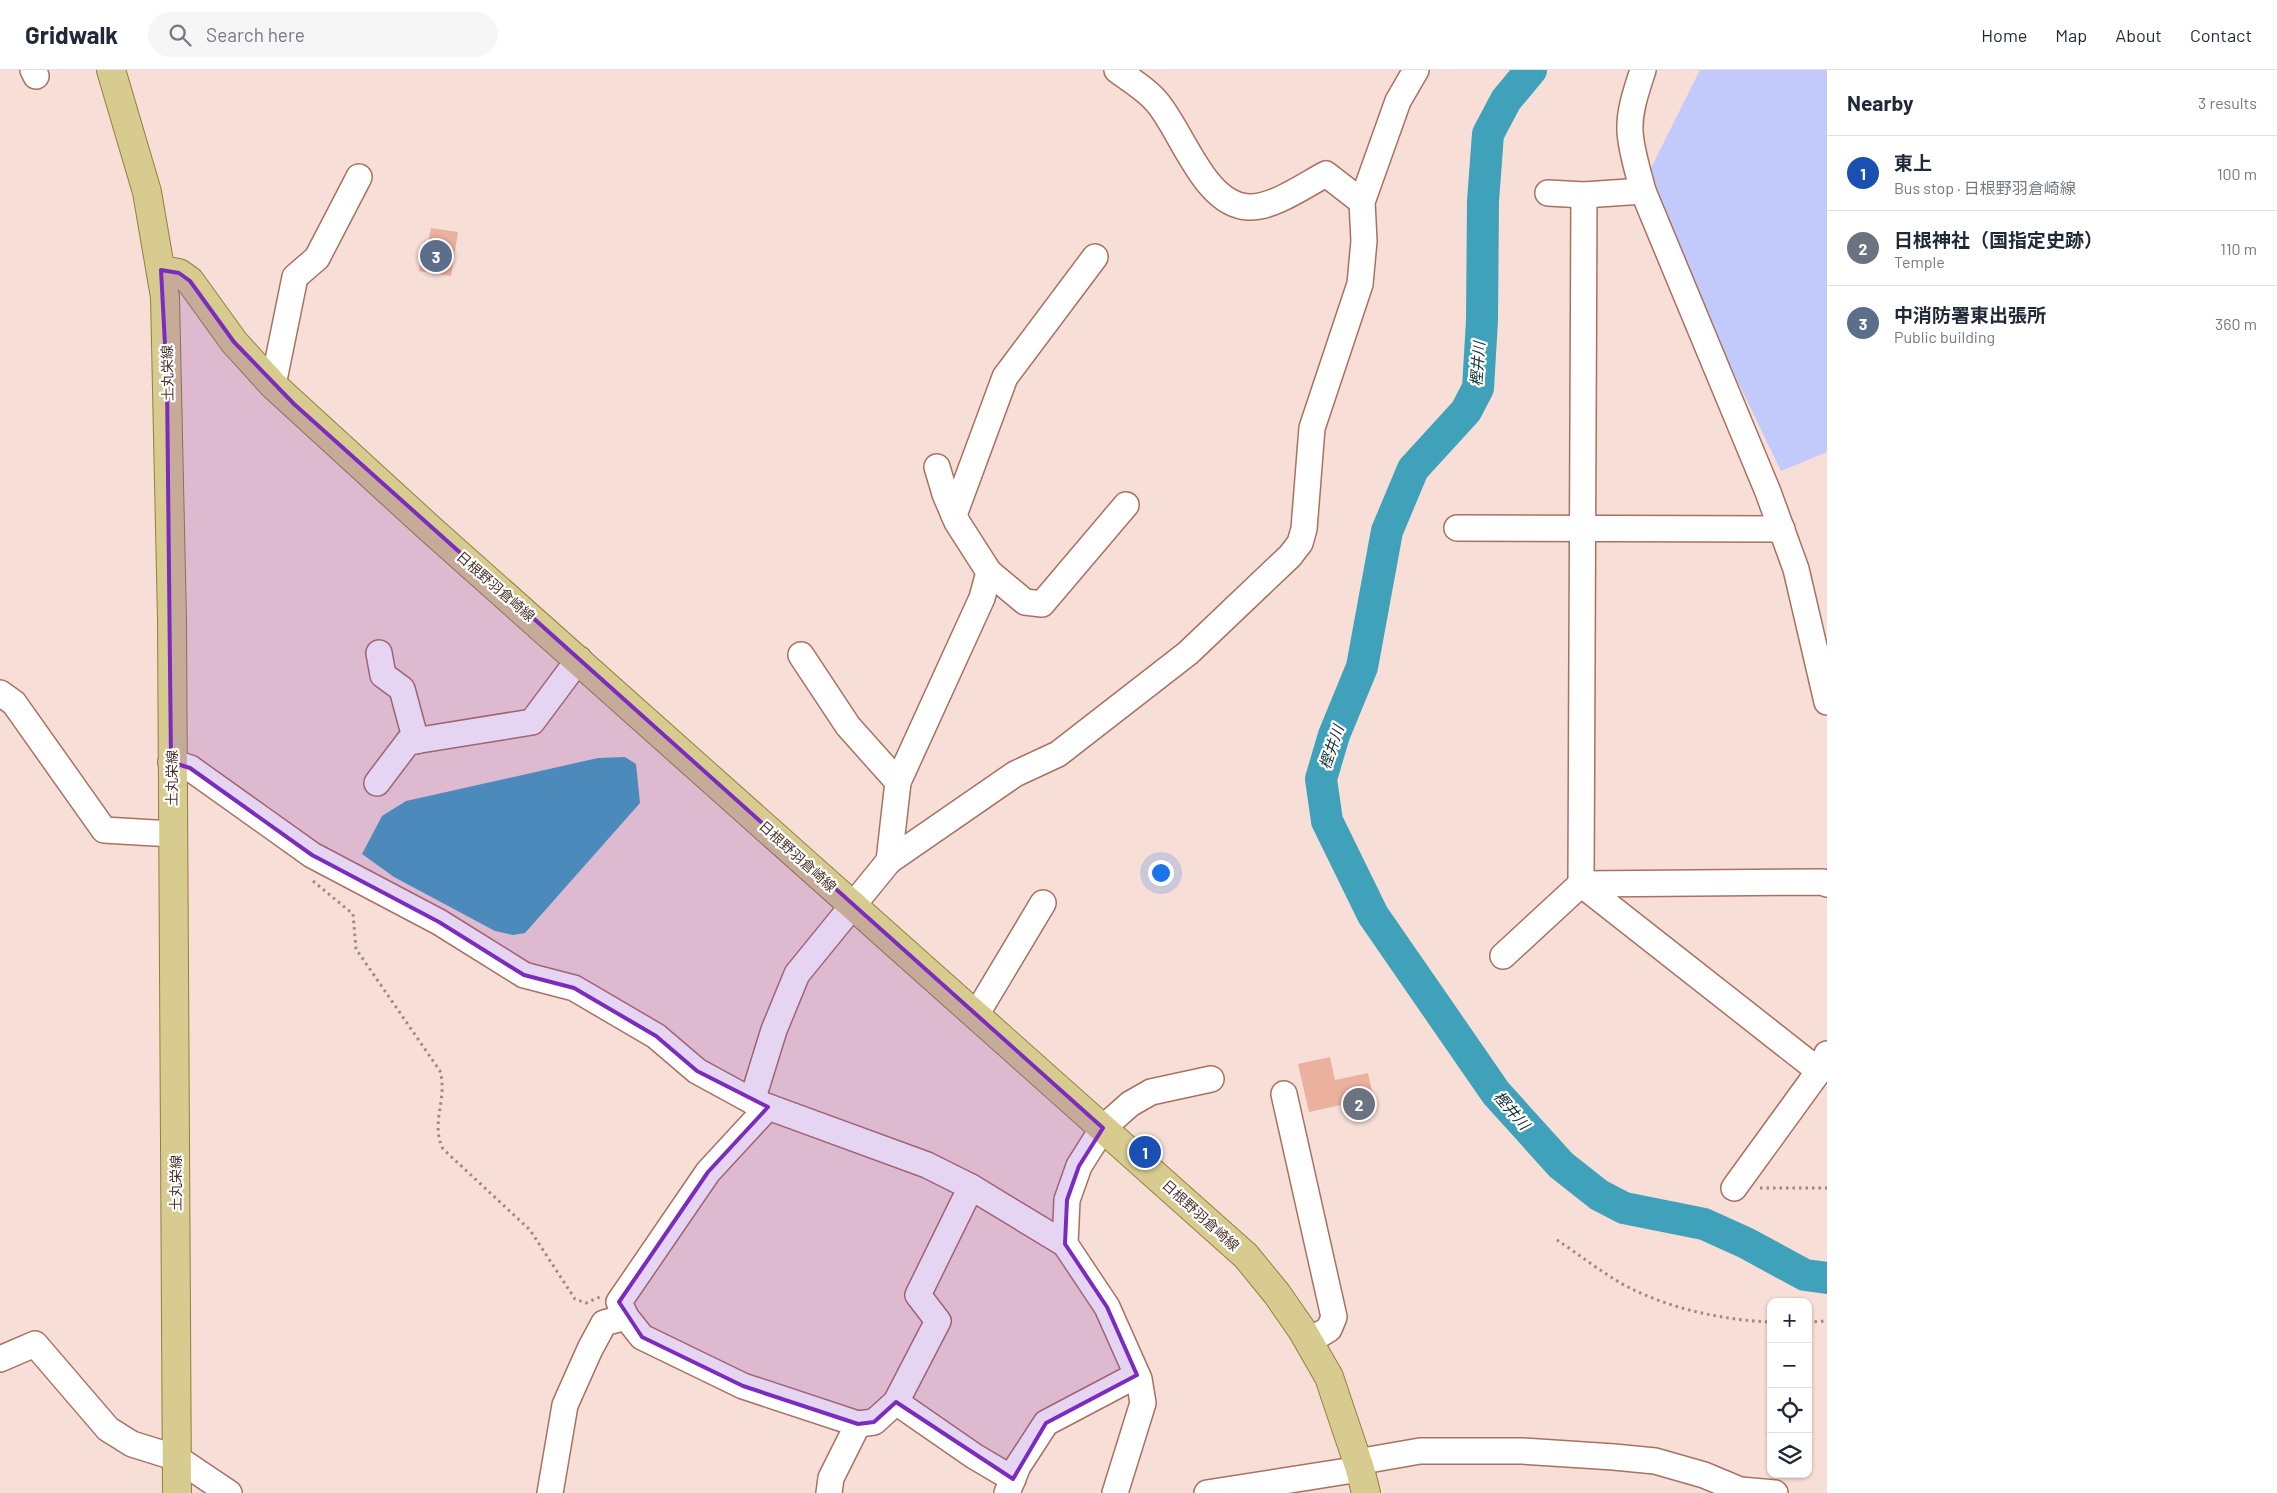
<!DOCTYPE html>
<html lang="en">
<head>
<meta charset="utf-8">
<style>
  :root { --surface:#fff; --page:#f6f6f7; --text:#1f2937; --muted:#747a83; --line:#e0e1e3; --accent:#25697a }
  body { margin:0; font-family:Barlow,"Noto Sans JP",sans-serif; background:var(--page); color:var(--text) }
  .controls { position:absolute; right:15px; bottom:15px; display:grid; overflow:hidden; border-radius:10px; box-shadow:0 1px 4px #0004 }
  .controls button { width:45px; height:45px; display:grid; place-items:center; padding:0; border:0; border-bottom:1px solid var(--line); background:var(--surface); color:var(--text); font:25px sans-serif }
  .you { position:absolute; left:1160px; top:802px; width:18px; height:18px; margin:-12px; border:4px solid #fff; border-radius:50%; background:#1a73e8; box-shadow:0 0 0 8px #1a73e833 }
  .badge { display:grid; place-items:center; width:32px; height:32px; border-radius:50%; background:var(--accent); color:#fff; font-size:16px; font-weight:700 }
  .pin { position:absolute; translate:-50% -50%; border:2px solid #fff; box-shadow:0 1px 5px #0006 }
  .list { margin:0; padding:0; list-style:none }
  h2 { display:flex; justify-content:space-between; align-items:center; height:65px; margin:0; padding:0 20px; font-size:21px }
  h2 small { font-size:16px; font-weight:400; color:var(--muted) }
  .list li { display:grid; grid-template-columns:32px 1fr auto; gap:15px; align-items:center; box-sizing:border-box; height:75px; padding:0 20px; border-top:1px solid var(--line) }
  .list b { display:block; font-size:19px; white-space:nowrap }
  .list p { margin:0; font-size:16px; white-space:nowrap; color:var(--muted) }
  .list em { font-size:16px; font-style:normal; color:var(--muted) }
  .icon { flex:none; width:28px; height:28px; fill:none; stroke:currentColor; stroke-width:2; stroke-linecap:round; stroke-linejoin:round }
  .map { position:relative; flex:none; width:1827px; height:1423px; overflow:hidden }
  header { display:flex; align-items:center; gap:30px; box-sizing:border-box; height:70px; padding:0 25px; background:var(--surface); border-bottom:1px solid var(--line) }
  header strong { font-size:24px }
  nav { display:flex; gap:28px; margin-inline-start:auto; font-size:18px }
  .search { width:350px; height:45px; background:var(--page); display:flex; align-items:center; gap:12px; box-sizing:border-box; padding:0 18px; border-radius:28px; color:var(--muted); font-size:19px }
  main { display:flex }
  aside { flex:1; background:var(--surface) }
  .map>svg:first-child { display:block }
  .green { fill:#c2cafc }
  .water { fill:#3fa2ba }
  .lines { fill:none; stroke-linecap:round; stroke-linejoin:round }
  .river { stroke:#3fa2ba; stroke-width:32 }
  .building { fill:#ecb09e }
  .minor-casing { stroke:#a97161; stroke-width:28 }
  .major-casing { stroke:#957f3b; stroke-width:30 }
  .path { stroke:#a08880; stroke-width:3; stroke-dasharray:2.5 4; stroke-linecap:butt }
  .minor { stroke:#fff; stroke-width:25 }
  .major { stroke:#d7cb8f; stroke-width:28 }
  .marked { fill:#7b2cbf; fill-opacity:0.2; stroke:#7b2cbf; stroke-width:4; stroke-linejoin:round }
  .labels { text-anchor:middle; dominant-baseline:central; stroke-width:4.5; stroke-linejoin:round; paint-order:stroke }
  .street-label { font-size:14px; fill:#4a322a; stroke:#fff }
  .water-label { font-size:15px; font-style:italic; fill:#112f37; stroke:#fff }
</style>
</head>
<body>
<header>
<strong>Gridwalk</strong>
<div class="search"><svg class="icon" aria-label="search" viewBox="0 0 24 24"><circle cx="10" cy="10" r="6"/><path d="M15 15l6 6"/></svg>Search here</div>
<nav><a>Home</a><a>Map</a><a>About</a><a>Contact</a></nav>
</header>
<main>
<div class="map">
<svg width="1827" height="1423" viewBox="0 0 1827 1423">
  <rect width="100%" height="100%" fill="#f7ded6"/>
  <!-- green -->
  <path class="green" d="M1700,0H1827V382L1781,401L1710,254L1671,166L1651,98Z"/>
  <!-- water -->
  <path class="water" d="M625,687L636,694L640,733L525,863L513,865L495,861L394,807L362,784L382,746L406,731L598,688Z"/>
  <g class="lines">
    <!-- river -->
    <path class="river" d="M1531,0L1506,30L1488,64L1483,131L1482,250L1478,318L1466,341L1413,399L1387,461L1362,597L1334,665L1321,709L1327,751L1373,845L1496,1023L1561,1095L1599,1125L1624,1138L1704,1154L1746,1173L1805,1205L1827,1208"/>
  </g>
  <!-- building -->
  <g class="building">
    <path d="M431,158L458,162L451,206L419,201L424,171L428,172Z"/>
    <path d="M1330,987L1335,1010L1368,1003L1375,1035L1356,1039L1354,1032L1309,1042L1298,994Z"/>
  </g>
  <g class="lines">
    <defs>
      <g id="minor">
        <path d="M33,0L36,6"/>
        <path d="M1117,0C1129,9 1146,19 1156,31C1182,60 1204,136 1249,137C1273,138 1305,115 1326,104L1362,132"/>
        <path d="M1643,0C1637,19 1629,40 1630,61C1631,81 1638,101 1643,121L1768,422L1796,499L1827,632"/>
        <path d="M1548,123L1584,125L1643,121"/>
        <path d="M1584,125L1581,814L1819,1001"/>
        <path d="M273,315L295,207L317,188L359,107"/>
        <path d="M954,445L1005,307L1095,187"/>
        <path d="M1457,458L1782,459"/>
        <path d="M989,502L1025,532L1042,534L1126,435"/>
        <path d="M379,583L383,605L402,619L416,671"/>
        <path d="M0,623L14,633L104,760L172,764"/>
        <path d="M171,692L190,698L312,785L439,852L524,905L574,918L656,966L697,1001L752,1031L927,1095L971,1117L1065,1174"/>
        <path d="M898,712L982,528L989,502L957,452L945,424L937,397"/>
        <path d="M377,713L408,672L532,652L579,589"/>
        <path d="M889,791L1015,704L1058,684L1188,583L1290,486L1300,473L1304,459L1312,358L1360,214L1364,171L1362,132L1398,31L1416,0"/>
        <path d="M1503,886L1581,814L1823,812L1827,814"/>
        <path d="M976,945L1043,833"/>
        <path d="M1284,1024L1334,1247L1329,1259L1309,1271"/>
        <path d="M752,1031L774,960L797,904L889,791L898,712L848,656L801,585"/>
        <path d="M1734,1118L1819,1001L1827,984"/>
        <path d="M626,1247L619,1232L708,1102L768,1037"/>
        <path d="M0,1289L35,1274L108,1359L132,1374L177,1388L229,1423"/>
        <path d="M896,1332L974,1386L1013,1409"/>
        <path d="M858,1354L874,1352L896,1332L938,1251L918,1225L971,1117"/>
        <path d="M1357,1392L1420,1381H1522L1614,1387L1655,1391L1704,1405L1740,1420L1775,1423"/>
        <path d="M550,1423L565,1335L590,1279L604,1253L626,1247L642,1267L743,1316L858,1354L831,1408L829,1423"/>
        <path d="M1007,1423L1018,1396L1046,1353L1137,1305"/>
        <path d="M1115,1423L1143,1333L1139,1309L1107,1237L1065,1174L1067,1130L1079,1096L1103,1058L1130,1034L1151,1022L1211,1009"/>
        <path d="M1207,1423L1360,1399"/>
      </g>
      <g id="major">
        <path d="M111,0L147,122L165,227L172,550L177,1423"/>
        <path d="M161,200L179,203L190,211L234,272L273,315L427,456L1246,1186L1277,1224L1302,1260L1329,1307L1360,1399L1366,1423"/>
      </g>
    </defs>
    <!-- minor casing -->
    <use href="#minor" class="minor-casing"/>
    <!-- major casing -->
    <use href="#major" class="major-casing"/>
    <!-- path -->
    <g class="path">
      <path d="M313,811L353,844L356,879L440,1001C448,1029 430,1053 443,1079L530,1160L575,1229L586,1233L600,1227"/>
      <path d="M1760,1118H1827"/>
      <path d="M1557,1170C1580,1185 1610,1209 1634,1220C1676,1240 1724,1250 1771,1252"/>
      <path d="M1808,1252L1827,1251"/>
    </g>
    <!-- minor -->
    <use href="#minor" class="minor"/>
    <!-- major -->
    <use href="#major" class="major"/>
  </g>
  <!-- marked area -->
  <path class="marked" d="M161,200L179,203L190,211L234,272L294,334L1103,1058L1079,1096L1067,1130L1065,1174L1107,1237L1137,1305L1046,1353L1013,1409L896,1332L874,1352L858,1354L743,1316L642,1267L619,1232L708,1102L768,1037L697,1001L656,966L574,918L524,905L439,852L312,785L190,698L171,692L167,312Z"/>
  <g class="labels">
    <!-- street labels -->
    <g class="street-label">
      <text transform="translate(167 303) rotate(-91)">土丸栄線</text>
      <text transform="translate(496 516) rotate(41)">日根野羽倉崎線</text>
      <text transform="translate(171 708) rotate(-90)">土丸栄線</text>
      <text transform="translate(798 786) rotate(42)">日根野羽倉崎線</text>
      <text transform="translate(175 1113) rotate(-90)">土丸栄線</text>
      <text transform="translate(1201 1145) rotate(42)">日根野羽倉崎線</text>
    </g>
    <!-- water labels -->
    <g class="water-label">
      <text transform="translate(1477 294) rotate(-86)">樫井川</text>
      <text transform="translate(1331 677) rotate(-71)">樫井川</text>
      <text transform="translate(1512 1040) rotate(49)">樫井川</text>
    </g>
  </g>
</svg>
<div class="controls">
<button>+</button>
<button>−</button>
<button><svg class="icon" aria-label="locate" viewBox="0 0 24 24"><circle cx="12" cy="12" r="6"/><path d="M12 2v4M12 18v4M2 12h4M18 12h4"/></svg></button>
<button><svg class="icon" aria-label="layers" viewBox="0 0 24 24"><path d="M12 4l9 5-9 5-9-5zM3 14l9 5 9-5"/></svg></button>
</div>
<div class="you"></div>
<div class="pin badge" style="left:1145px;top:1082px;background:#1a4fb4">1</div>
<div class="pin badge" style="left:1359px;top:1034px;background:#6b7280">2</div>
<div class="pin badge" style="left:436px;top:186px;background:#5c6f8a">3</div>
</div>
<aside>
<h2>Nearby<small>3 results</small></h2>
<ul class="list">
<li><span class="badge" style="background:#1a4fb4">1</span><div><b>東上</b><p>Bus stop · 日根野羽倉崎線</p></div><em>100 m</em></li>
<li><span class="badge" style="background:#6b7280">2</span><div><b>日根神社（国指定史跡）</b><p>Temple</p></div><em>110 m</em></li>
<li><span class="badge" style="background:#5c6f8a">3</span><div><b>中消防署東出張所</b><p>Public building</p></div><em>360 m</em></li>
</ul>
</aside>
</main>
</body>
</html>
